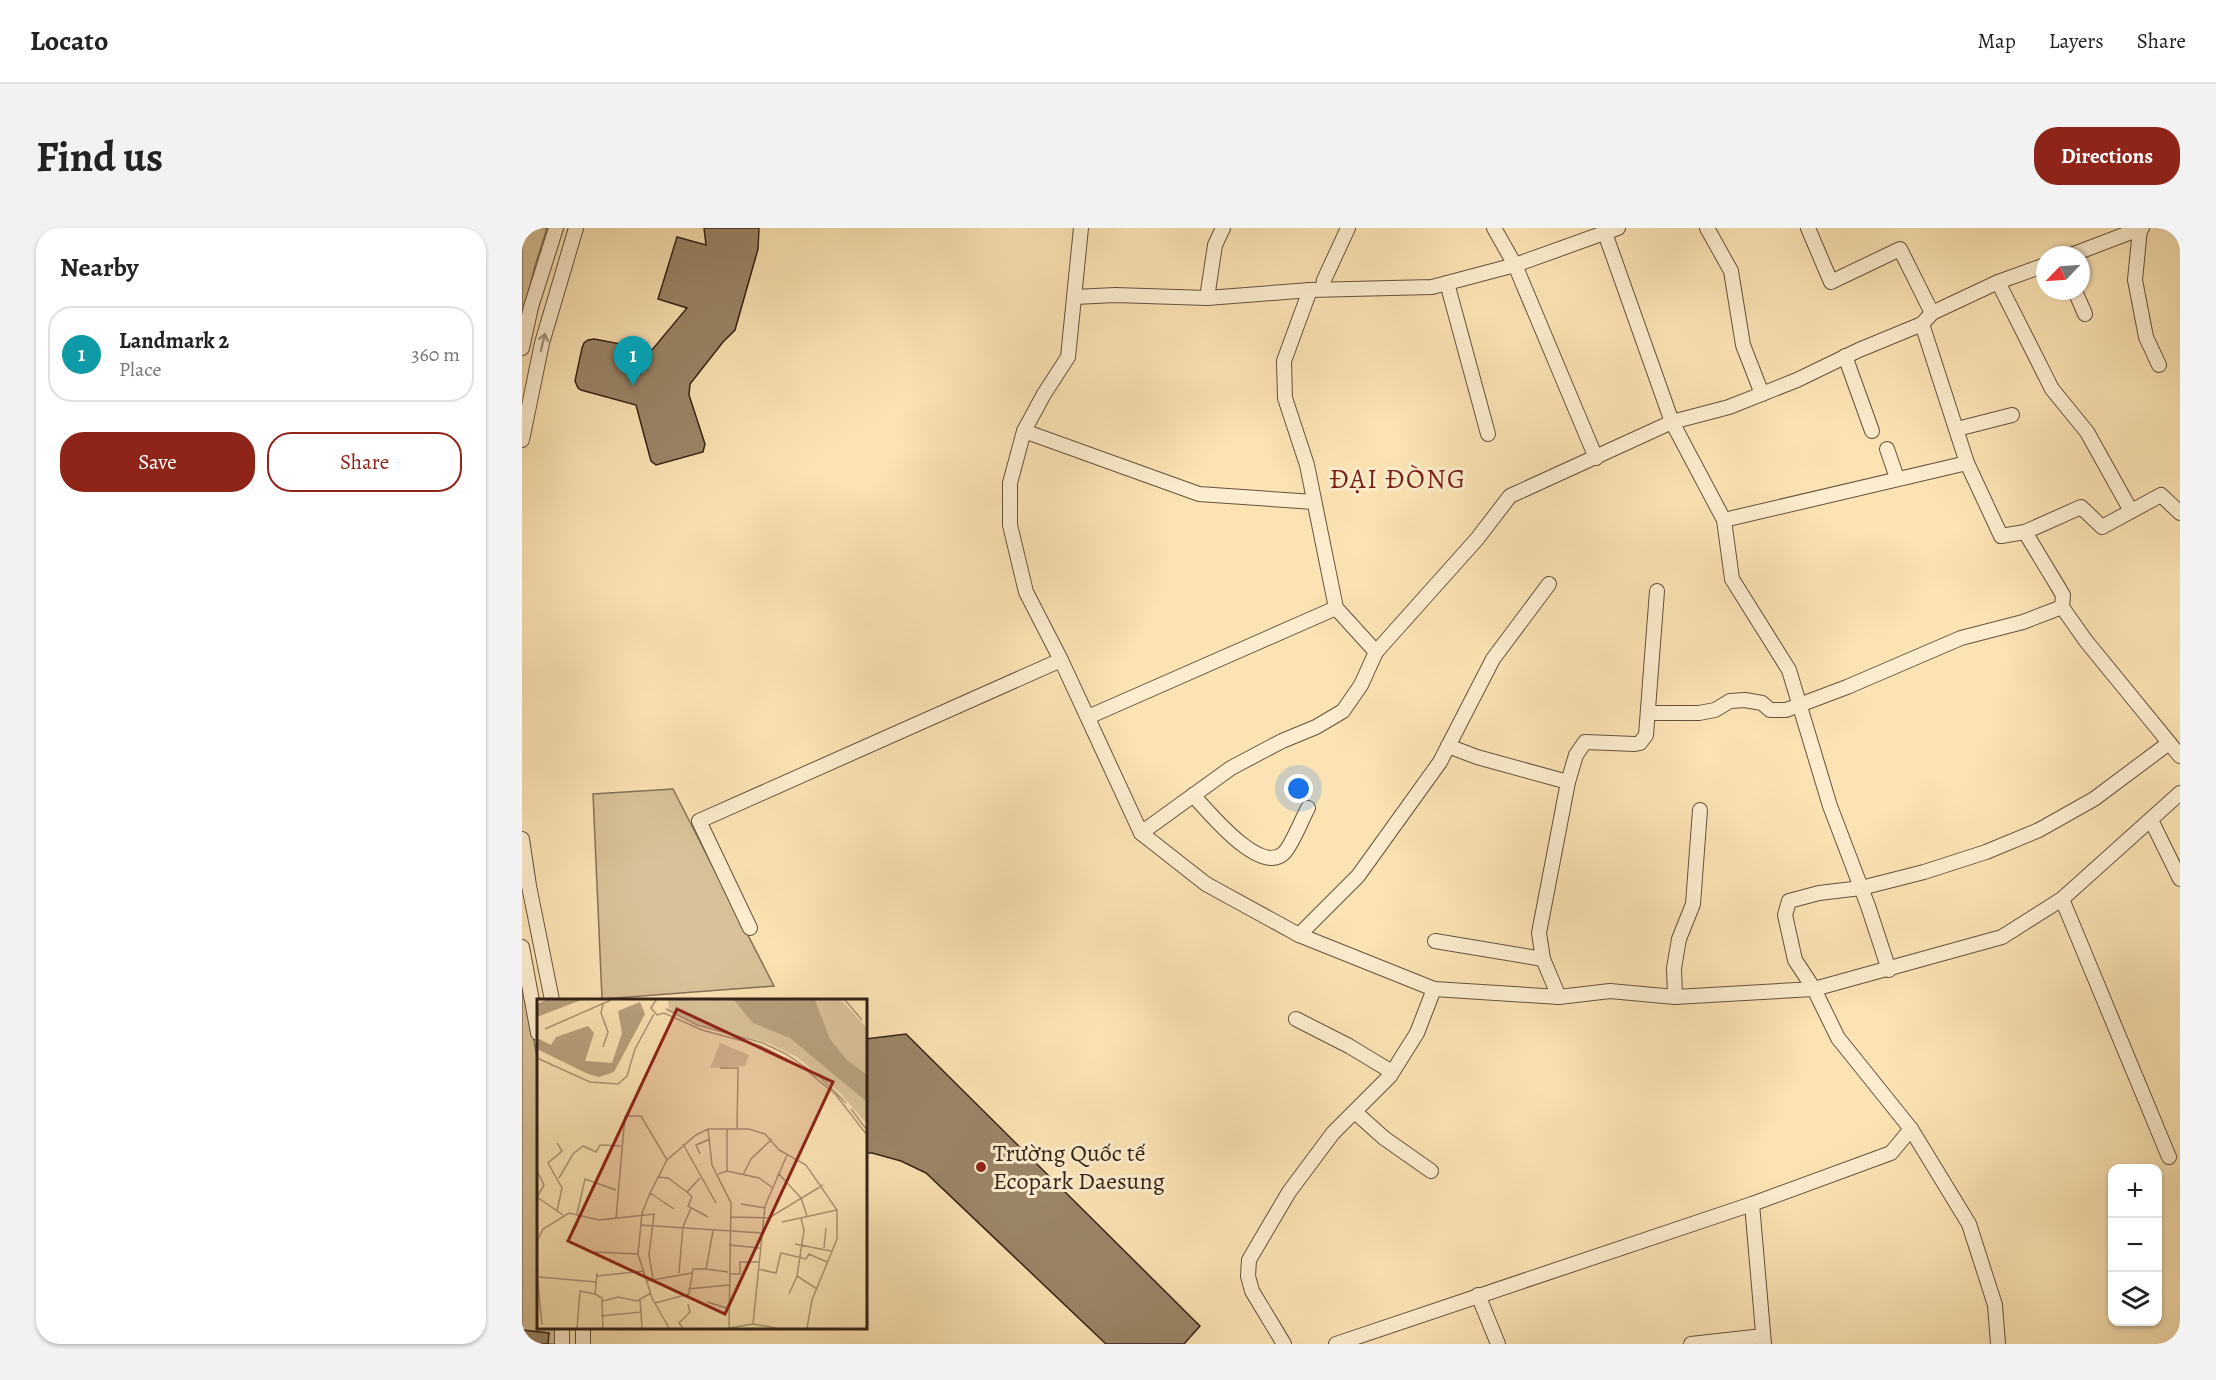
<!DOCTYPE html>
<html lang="en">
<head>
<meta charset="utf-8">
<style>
  :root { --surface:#fff; --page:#f2f2f2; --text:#222; --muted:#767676; --line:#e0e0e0; --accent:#8f2418 }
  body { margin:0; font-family:Alegreya,serif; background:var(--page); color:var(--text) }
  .controls { position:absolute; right:18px; bottom:18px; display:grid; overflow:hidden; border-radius:12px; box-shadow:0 2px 4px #0004 }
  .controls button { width:54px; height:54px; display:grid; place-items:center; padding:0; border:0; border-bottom:2px solid var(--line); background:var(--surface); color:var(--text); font:30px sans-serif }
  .compass { position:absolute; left:1514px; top:18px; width:54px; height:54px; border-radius:50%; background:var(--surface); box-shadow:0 2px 4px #0004; rotate:245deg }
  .you { position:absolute; left:777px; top:561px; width:21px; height:21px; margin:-15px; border:4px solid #fff; border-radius:50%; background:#1a73e8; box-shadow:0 0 0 9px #1a73e833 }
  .badge { display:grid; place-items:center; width:39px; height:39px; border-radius:50%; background:var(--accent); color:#fff; font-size:20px; font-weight:700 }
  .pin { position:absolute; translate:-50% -50px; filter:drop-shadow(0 2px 3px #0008) }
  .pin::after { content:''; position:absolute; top:32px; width:21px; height:18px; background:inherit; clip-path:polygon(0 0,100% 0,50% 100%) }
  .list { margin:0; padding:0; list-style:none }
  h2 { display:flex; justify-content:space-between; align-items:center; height:78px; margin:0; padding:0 24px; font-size:26px }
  h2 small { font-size:20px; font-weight:400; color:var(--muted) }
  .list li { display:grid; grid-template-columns:39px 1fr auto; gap:18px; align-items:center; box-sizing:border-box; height:96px; margin:0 12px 12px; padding:0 12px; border:2px solid var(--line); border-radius:24px }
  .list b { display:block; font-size:22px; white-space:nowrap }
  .list p { margin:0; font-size:20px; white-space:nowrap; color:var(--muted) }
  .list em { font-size:20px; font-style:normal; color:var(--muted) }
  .actions { display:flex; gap:12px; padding:18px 24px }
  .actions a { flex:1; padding:14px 0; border:2px solid var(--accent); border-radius:24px; text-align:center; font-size:21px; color:var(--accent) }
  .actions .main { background:var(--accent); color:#fff }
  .icon { flex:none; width:33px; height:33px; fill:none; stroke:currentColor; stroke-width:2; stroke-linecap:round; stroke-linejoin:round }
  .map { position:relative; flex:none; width:1658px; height:1116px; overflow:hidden; border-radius:24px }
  header { display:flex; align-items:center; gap:36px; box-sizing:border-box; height:84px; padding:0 30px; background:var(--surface); border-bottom:2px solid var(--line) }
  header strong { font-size:28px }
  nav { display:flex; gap:33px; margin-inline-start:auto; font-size:21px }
  .intro { display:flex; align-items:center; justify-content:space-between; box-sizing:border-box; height:144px; padding:0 36px }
  h1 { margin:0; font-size:42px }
  .button { padding:15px 27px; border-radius:24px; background:var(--accent); color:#fff; font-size:21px; font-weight:700 }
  main { display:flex; gap:36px; padding:0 36px }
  aside { flex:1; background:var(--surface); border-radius:24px; box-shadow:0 2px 4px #0004 }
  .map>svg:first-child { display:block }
  .green { fill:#d9c299; stroke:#867258; stroke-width:1.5 }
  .building { fill:#9b8668; stroke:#332216; stroke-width:1.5 }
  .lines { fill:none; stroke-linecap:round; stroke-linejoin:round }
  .street-casing { stroke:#65523e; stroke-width:16 }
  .street { stroke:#fcedce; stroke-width:14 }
  .oneway { stroke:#a2927b }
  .poi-dot { fill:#8f2418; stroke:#fcedce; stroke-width:2 }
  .labels { text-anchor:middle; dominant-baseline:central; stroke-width:6; stroke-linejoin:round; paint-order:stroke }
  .poi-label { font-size:24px; fill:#332216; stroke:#fcedce; text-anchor:start }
  .quarter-label { font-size:27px; letter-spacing:1.5px; fill:#7a1f14; stroke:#fcedce }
  .inset-road { fill:none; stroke:#ab9675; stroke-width:1.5 }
  .view { fill:#8f2418; fill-opacity:0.15; stroke:#8f2418; stroke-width:3 }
  .inset-edge { fill:none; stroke:#332216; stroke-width:3 }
</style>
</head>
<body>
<header>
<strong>Locato</strong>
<nav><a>Map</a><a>Layers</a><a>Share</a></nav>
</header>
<div class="intro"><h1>Find us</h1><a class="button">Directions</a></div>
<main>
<aside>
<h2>Nearby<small></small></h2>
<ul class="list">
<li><span class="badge" style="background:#0f9aa8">1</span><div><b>Landmark 2</b><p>Place</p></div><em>360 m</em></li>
</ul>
<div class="actions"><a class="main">Save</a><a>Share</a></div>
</aside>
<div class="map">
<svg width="1658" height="1116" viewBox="0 0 1658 1116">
  <rect width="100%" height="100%" fill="#fbe3b4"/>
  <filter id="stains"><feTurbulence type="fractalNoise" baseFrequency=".00333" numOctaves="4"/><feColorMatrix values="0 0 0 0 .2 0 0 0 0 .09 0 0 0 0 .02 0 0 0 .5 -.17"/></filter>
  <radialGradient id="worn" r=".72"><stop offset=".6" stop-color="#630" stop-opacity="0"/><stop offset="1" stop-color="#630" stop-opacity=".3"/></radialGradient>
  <!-- green -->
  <g class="green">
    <path d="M0,0H25L13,38L0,90Z"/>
    <path d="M151,561L252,758L80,771L71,566Z"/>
    <path d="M0,748L16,834V1100H34L33,1116H0Z"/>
  </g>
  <!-- building -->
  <g class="building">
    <path d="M182,0H237L236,21L213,102L201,114L168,156L167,167L183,216L181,224L134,237L129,233L114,177L59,162L56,160L53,153L60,120L62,115L66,112L72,111L130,122L165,80L136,71L155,9L184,17Z"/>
    <path d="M384,806L678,1098L662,1116H584L404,945L379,933L350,925H344V811Z"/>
    <path d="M0,1102L27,1105L26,1116H0Z"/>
  </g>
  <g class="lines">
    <defs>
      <g id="street">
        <path d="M559,0L546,129L522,166L502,203L488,255V297L504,364L539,432L619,605L684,656L777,707L912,761L1037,769L1088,763L1153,769L1292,761L1480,709L1540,671L1658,565"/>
        <path d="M972,0L993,37L1074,230"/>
        <path d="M1185,0L1209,43L1221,117L1240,166"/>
        <path d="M1286,0L1309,54L1378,21L1410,85"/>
        <path d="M1618,1L1613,52L1624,109L1637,137"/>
        <path d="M1083,5L1150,194L1202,292L1210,351L1267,442L1308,578L1346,678L1367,742"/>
        <path d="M1549,27L1620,0"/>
        <path d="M1476,54L1530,161L1565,204L1609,283"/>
        <path d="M925,55L966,206"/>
        <path d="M801,61L802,52L826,0"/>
        <path d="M788,62L762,133L763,170L785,237L814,380L854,424"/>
        <path d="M1553,63L1563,86"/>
        <path d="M553,69L593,67L685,70L788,62L910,59L993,37L1096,0"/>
        <path d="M685,70L693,17L701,0"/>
        <path d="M0,120L9,79L34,0"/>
        <path d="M1323,128L1350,203"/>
        <path d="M1435,201L1490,187"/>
        <path d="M502,203L677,266L792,274"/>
        <path d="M0,212L20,115L54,0"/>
        <path d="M1365,221L1375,250"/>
        <path d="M1445,235L1479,308L1503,304L1559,279L1580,299L1639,267L1658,285"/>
        <path d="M1202,292L1445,235L1400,96"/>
        <path d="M1503,304L1541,367L1540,379L1564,413L1658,528"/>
        <path d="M1127,485H1177L1193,482L1208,473L1223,472L1240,475L1248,482H1264L1325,459L1439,410L1501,394L1540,379"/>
        <path d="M566,489L814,380"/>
        <path d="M926,518L955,529L1046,554"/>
        <path d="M671,567C686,583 738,648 762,625C770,617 780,591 786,580"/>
        <path d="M1629,592L1658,651"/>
        <path d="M619,605L709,540L760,513L794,499L821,483L839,457L854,424L955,311L988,268L1150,194L1207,179L1275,152L1337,122L1400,96L1410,85L1476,54L1523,37"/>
        <path d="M0,611L7,658L30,772"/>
        <path d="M1540,671L1647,929"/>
        <path d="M228,700L177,593L539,432"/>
        <path d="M777,707L836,648L918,534L971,431L1027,356"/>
        <path d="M913,713L1021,731"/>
        <path d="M0,719L16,805"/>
        <path d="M1037,769L1021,731L1017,705L1046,554L1054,527L1063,514L1113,516L1118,515L1124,507L1135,363"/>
        <path d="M1153,769L1152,740L1157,711L1171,676L1178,582"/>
        <path d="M774,791L827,818L870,844"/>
        <path d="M833,884L862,910L909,943"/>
        <path d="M1230,976L1242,1116"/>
        <path d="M956,1067L976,1116"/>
        <path d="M61,1100V1116"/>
        <path d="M40,1116V1100"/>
        <path d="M762,1116L730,1063L726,1048L727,1032L767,964L811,905L868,848L895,805L912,761"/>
        <path d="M814,1116L1230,976L1369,925L1389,901"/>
        <path d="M1169,1116L1241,1108"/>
        <path d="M1476,1116L1473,1077L1447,996L1389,901L1316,810L1292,761L1273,732L1263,687L1267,673L1297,665L1339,660L1402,644L1464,624L1517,602L1572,571L1647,515"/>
      </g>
    </defs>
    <!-- street casing -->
    <use href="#street" class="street-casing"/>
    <!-- street -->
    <use href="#street" class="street"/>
  </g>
  <!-- one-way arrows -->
  <defs><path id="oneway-shaft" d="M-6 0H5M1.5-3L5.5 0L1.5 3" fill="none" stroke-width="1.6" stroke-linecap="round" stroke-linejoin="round" transform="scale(1.5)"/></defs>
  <use class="oneway" href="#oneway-shaft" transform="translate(21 114) rotate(-76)"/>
  <!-- markers -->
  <circle class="poi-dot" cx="459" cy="939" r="6"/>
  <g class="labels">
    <!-- poi labels -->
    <g class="poi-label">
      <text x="471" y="925">Trường Quốc tế<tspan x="471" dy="28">Ecopark Daesung</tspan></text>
    </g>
    <!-- quarter labels -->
    <g class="quarter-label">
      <text x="876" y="251">ĐẠI ĐÒNG</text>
    </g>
  </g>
  <!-- overview -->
  <g transform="translate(15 771)">
    <rect width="330" height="330" fill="#fbe3b4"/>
    <path d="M131,1H304L330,29V125L303,94L260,58L231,44L162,26L133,12L136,7L132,11ZM183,44L212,56L208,67L173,69Z" fill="#d9c299"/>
    <path d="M9,1H44L0,18V5ZM197,1H278L293,40L310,61L330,76V103L253,39L216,24ZM103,3L108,15L77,73L62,78L51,75L0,50V39L14,46L19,38L51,27L57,34L48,62L75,64L85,34L81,12Z" fill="#b7a17e"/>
    <path class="inset-road" d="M119,1L114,9L120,16L127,14L165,31L224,47L268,70L299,96L330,136M308,1L325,21M66,5L64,14L71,33L66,48M129,10L160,26L226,44L249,55L284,79L309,104M8,30L74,1M0,59L53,83L81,85L90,77L98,50L117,15M183,69H201L200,130M314,110L330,131M171,130L175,166L194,204L192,329M20,144L25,152L11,164L25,189L20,212M146,145L179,204M163,155L159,146L173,140M0,172L7,186L0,198M190,172V130M241,174L264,199L270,217M181,175L190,172L222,179L236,189M206,176L214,160L235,140M120,178L131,179L150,193L155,198L151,207L171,218M22,179L36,155L46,147L59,153L63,146L84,147M150,193L163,179M113,194L137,210M0,198L26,216M204,205L228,209M40,215L48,180L79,191M194,218L232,219L286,186M79,219L88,117H104L130,161M245,223L300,211M103,226L225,234M176,232L169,270L191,273M0,242L6,230L32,214L62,221L117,215L112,256L116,280M258,245L294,252M192,246L223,249M287,249L289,229M58,253L101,255M221,270L239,274L244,254L269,260L272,255L290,263M0,274L5,326M60,274L58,295L65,299L66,329M142,274L146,228L154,209M192,275H203V263H222M60,277L107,272M260,277L280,290M2,278L59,283M109,282L155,274M151,290L192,286M252,295L260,277L267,231L264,219M103,301L105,329M66,302L81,298L100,302L114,294M170,303L190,309M118,304L152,295L156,270H169M64,317L105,313M216,325L228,207L250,156M40,329L43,292L58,295M132,329L115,299L101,255L105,214L113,194L130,161L159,136L171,130H212L228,135L242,151L269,166L300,211V240L275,301L270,329M146,329L142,324L153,313L151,305M192,329L216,325L239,329"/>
    <path class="view" d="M140,10L296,83L188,315L31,242Z"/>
    <rect width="330" height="330" class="inset-edge"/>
  </g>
  <rect width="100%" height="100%" filter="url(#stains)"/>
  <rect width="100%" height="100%" fill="url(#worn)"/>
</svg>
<div class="controls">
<button>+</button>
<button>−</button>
<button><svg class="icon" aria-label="layers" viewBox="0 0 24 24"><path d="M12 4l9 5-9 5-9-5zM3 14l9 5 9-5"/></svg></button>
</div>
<svg class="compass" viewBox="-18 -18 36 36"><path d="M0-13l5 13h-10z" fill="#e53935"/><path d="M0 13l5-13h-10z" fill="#767676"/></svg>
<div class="you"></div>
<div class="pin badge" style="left:111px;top:158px;background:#0f9aa8">1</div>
</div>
</main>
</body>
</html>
